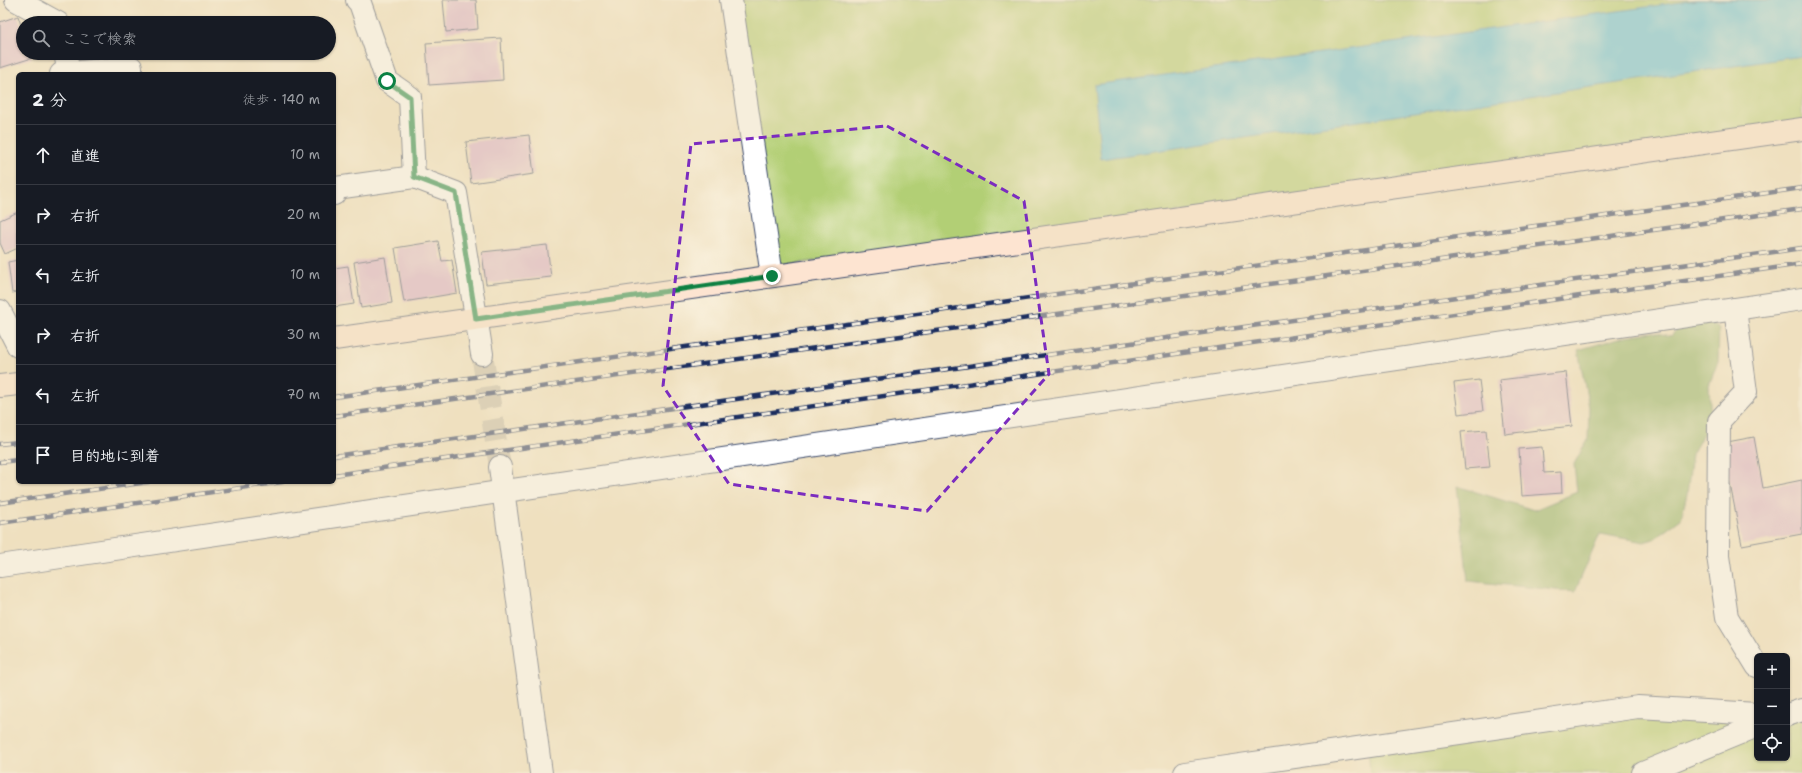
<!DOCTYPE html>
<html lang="ja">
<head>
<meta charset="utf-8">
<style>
  :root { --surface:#171b24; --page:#242831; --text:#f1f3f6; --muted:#9ea1a6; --line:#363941 }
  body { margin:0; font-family:"Shantell Sans","Klee One",sans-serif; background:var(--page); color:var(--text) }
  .controls { position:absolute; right:12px; bottom:12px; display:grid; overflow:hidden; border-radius:6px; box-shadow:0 1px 3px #0004 }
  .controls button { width:36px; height:36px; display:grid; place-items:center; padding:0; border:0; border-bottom:1px solid var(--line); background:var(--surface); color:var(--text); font:20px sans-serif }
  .stop { position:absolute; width:12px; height:12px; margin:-9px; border:3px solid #0b8043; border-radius:50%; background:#fff }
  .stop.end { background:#0b8043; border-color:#fff; box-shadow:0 1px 4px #0008 }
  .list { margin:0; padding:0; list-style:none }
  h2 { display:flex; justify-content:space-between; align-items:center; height:52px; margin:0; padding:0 16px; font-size:17px }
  h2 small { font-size:13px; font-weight:400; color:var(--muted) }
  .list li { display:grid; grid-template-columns:26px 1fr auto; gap:12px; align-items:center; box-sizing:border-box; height:60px; padding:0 16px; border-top:1px solid var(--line) }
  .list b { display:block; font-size:15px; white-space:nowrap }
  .list em { font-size:13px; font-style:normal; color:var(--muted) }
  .icon { flex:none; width:22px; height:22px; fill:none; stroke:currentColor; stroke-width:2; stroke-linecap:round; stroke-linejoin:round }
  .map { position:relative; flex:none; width:1802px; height:773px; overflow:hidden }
  .search { position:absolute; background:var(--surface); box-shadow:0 1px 3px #0004; left:16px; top:16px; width:320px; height:44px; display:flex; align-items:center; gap:10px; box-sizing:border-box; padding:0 14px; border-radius:22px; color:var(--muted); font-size:15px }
  .panel { position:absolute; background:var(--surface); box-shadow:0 1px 3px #0004; left:16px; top:72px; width:320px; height:412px; border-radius:6px }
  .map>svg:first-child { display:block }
  .green { fill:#b2cf75; stroke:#667f6a }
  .forest { fill:#8db266; stroke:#547062 }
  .water { fill:#60c2df; stroke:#3e789e }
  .building { fill:#d9aece }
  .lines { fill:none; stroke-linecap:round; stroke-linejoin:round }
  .street-tunnel { stroke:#c5bdac; stroke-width:22; stroke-dasharray:22 11; stroke-linecap:butt }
  .street-casing { stroke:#3b4a6d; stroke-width:24 }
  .secondary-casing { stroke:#3b4a6d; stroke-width:24 }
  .street { stroke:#fff; stroke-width:22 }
  .secondary { stroke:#fde4d1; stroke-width:22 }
  .rail-casing { stroke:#1b2f5e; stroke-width:4.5 }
  .rail { stroke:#fcf5e5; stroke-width:3; stroke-dasharray:9; stroke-linecap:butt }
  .route { stroke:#0b8043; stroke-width:5 }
  .marked { fill:none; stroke:#7b2cbf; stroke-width:3; stroke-dasharray:8 5; stroke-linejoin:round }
</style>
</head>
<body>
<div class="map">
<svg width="1802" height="773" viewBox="0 0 1802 773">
  <rect width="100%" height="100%" fill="#fcf5e5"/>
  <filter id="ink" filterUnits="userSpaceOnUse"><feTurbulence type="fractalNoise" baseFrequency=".025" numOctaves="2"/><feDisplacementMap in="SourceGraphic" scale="8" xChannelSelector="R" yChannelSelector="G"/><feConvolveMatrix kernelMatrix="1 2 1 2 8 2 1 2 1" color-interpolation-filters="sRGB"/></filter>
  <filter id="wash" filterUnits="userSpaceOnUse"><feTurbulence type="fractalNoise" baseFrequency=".012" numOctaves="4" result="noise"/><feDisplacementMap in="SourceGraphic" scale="16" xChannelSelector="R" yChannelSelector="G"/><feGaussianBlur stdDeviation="0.9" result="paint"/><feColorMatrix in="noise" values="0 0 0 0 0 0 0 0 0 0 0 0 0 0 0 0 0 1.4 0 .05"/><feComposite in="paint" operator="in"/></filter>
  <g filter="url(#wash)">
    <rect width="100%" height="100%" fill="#efe0bf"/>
    <!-- green -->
    <g class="green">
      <path d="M731,0H1802V129L771,267Z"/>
      <path d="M1802,703V773H1370L1368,746L1638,707L1757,726V758H1787V715Z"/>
    </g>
    <!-- forest -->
    <path class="forest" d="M1690,315L1719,328L1718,362L1709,385L1711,420L1692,454L1687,494L1681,519L1654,539L1644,542L1600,534L1575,592L1468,581L1457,486L1534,510L1577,492L1574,464L1588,439L1589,407L1578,350L1626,336L1653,332L1671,336Z"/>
    <!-- water -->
    <path class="water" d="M1696,0H1802V56L1101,159L1094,85Z"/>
    <g id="blocks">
      <!-- building -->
      <g class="building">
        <path d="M443,0H476L478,29L446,32Z"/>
        <path d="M18,16L23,31V53H30L32,58L0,68V22Z"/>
        <path d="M501,38L503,80L429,85L426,43Z"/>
        <path d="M529,135L534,174L471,183L466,142Z"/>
        <path d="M18,212V248L5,254L0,243V220Z"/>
        <path d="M438,241L442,261L452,260L457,293L404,302L395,248Z"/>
        <path d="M547,245L551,277L486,284L482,252Z"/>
        <path d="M385,257L392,303L361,308L354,262Z"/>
        <path d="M18,260V292L12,293L8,262Z"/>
        <path d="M348,266L354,304L334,307V268Z"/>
        <path d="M1566,372L1572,426L1505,434L1499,380Z"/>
        <path d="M1479,380L1483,411L1458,414L1454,383Z"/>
        <path d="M1486,430L1490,467L1465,469L1461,432Z"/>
        <path d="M1754,437L1763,488L1802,480V534L1742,545L1722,443Z"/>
        <path d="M1542,447L1544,473L1561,472L1562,493L1522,496L1519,449Z"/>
      </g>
    </g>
  </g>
  <g filter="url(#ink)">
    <use href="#blocks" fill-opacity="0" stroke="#3b4a6d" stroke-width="1"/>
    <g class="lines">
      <!-- street-tunnel -->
      <path class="street-tunnel" d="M482,354L500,467"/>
      <defs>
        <g id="street">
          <path d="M16,0L58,23"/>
          <path d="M357,0L360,3L387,81L410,97L414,177"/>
          <path d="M731,0L772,276"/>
          <path d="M65,53L69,73"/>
          <path d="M61,74L131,67V74"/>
          <path d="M334,194L336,188L414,177L456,193L482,354"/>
          <path d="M1735,309L1746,392L1719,421L1718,556L1727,617L1757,666"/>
          <path d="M0,311L18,346"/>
          <path d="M500,467L541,773"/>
          <path d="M0,566L1802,299"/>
          <path d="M1787,715L1802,710"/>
          <path d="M1185,773L1638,707L1757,714"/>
          <path d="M1643,773L1757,726"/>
        </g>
        <g id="secondary">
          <path d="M334,339L1802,129"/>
          <path d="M0,386L18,384"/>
        </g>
      </defs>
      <!-- street casing -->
      <use href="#street" class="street-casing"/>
      <!-- secondary casing -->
      <use href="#secondary" class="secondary-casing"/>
      <!-- street -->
      <use href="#street" class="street"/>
      <!-- secondary -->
      <use href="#secondary" class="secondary"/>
      <defs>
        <g id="rail">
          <path d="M334,397L1802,188"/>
          <path d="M334,416L1802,209"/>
          <path d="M0,444L18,442"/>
          <path d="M334,456L1802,248"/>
          <path d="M0,462L18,460"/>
          <path d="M334,475L1802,264"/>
          <path d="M0,503L148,482"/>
          <path d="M0,523L282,482"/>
        </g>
      </defs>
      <!-- rail casing -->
      <use href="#rail" class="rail-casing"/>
      <!-- rail -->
      <use href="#rail" class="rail"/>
    </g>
  </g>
  <g class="lines" filter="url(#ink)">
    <!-- route -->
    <path class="route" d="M387,81L410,97L414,177L456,193L476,319L772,276"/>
  </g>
  <!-- marked area -->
  <path d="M0 0H1802V773H0ZM887,126L1024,201L1049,374L927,511L729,484L663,386L691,144Z" fill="#efe0bf" fill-opacity=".55" fill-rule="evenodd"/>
  <path class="marked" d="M887,126L1024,201L1049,374L927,511L729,484L663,386L691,144Z"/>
</svg>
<div class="controls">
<button>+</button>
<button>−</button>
<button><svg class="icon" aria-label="locate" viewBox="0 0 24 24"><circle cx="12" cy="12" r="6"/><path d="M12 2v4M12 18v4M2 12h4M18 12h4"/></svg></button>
</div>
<div class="stop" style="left:387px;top:81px"></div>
<div class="stop end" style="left:772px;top:276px"></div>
<div class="search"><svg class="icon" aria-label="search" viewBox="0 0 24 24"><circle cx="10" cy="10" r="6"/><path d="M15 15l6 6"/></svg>ここで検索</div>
<section class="panel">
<h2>2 分<small>徒歩 · 140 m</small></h2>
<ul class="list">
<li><svg class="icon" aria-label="ahead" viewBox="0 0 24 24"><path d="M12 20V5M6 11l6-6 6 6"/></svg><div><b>直進</b></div><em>10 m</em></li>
<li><svg class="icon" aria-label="right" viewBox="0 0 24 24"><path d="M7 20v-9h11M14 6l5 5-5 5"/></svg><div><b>右折</b></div><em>20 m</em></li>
<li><svg class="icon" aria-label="left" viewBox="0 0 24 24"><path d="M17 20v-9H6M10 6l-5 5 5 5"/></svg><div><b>左折</b></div><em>10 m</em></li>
<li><svg class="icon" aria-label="right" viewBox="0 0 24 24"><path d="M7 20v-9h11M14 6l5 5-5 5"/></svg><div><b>右折</b></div><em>30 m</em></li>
<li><svg class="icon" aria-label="left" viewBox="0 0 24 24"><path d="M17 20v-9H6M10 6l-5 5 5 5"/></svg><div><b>左折</b></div><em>70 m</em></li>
<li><svg class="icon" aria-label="arrive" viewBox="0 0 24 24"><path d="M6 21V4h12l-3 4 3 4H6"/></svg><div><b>目的地に到着</b></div></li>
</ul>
</section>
</div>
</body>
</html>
